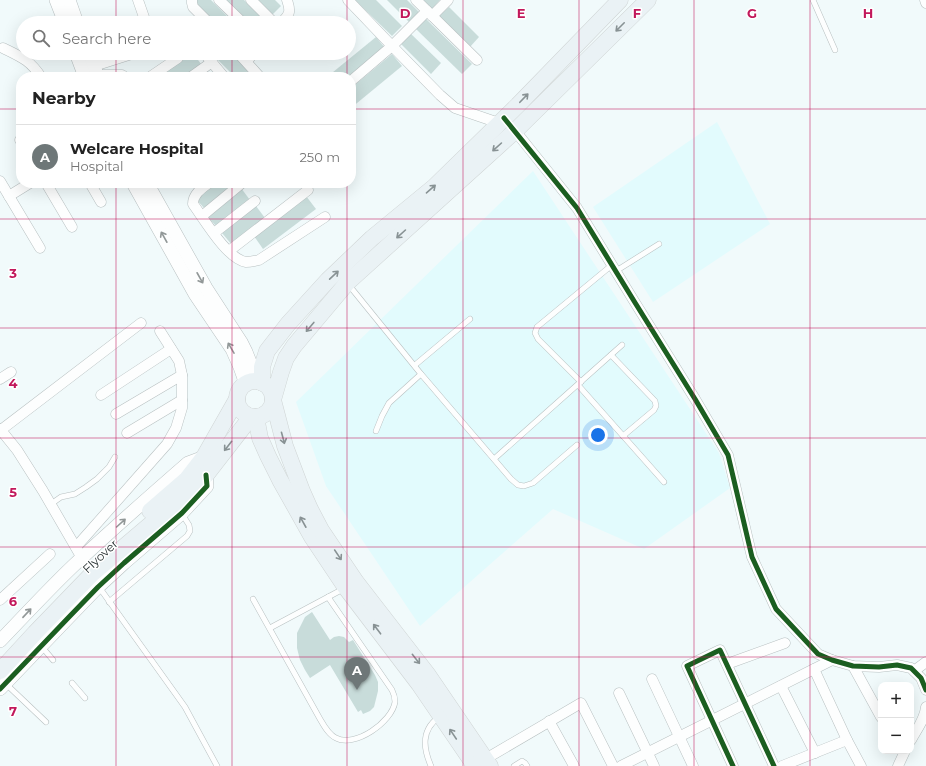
<!DOCTYPE html>
<html lang="en">
<head>
<meta charset="utf-8">
<style>
  :root { --surface:#fff; --page:#f6f6f6; --text:#222; --muted:#767676; --line:#e0e0e0; --accent:#6e7778 }
  body { margin:0; font-family:Montserrat,sans-serif; background:var(--page); color:var(--text) }
  .controls { position:absolute; right:12px; bottom:12px; display:grid; overflow:hidden; border-radius:8px; box-shadow:0 4px 16px #0002 }
  .controls button { width:36px; height:36px; display:grid; place-items:center; padding:0; border:0; border-bottom:1px solid var(--line); background:var(--surface); color:var(--text); font:20px sans-serif }
  .you { position:absolute; left:598px; top:435px; width:14px; height:14px; margin:-10px; border:3px solid #fff; border-radius:50%; background:#1a73e8; box-shadow:0 0 0 6px #1a73e833 }
  .badge { display:grid; place-items:center; width:26px; height:26px; border-radius:50%; background:var(--accent); color:#fff; font-size:13px; font-weight:700 }
  .pin { position:absolute; translate:-50% -33px; filter:drop-shadow(0 1px 2px #0008) }
  .pin::after { content:''; position:absolute; top:21px; width:14px; height:12px; background:inherit; clip-path:polygon(0 0,100% 0,50% 100%) }
  .list { margin:0; padding:0; list-style:none }
  h2 { display:flex; justify-content:space-between; align-items:center; height:52px; margin:0; padding:0 16px; font-size:17px }
  h2 small { font-size:13px; font-weight:400; color:var(--muted) }
  .list li { display:grid; grid-template-columns:26px 1fr auto; gap:12px; align-items:center; box-sizing:border-box; height:64px; padding:0 16px; border-top:1px solid var(--line) }
  .list b { display:block; font-size:15px; white-space:nowrap }
  .list p { margin:0; font-size:13px; white-space:nowrap; color:var(--muted) }
  .list em { font-size:13px; font-style:normal; color:var(--muted) }
  .icon { flex:none; width:22px; height:22px; fill:none; stroke:currentColor; stroke-width:2; stroke-linecap:round; stroke-linejoin:round }
  .map { position:relative; flex:none; width:926px; height:766px; overflow:hidden }
  .search { position:absolute; background:var(--surface); box-shadow:0 4px 16px #0002; left:16px; top:16px; width:340px; height:44px; display:flex; align-items:center; gap:10px; box-sizing:border-box; padding:0 14px; border-radius:22px; color:var(--muted); font-size:15px }
  .panel { position:absolute; background:var(--surface); box-shadow:0 4px 16px #0002; left:16px; top:72px; width:340px; height:116px; border-radius:16px }
  .map>svg:first-child { display:block }
  .built { fill:#e2fbfd }
  .building { fill:#c8dcda }
  .lines { fill:none; stroke-linecap:round; stroke-linejoin:round }
  .service-casing { stroke:#b8c0c1; stroke-width:6 }
  .minor-casing { stroke:#b8c0c1; stroke-width:11 }
  .tertiary-casing { stroke:#b8c0c1; stroke-width:14 }
  .primary-casing { stroke:#cfd4d4; stroke-width:17 }
  .service { stroke:#fdfefe; stroke-width:5 }
  .minor { stroke:#fdfefe; stroke-width:10 }
  .tertiary { stroke:#fdfefe; stroke-width:13 }
  .primary { stroke:#eaf2f5; stroke-width:16 }
  .cycleway-casing { stroke:#fff; stroke-width:8 }
  .cycleway { stroke:#1b5e20; stroke-width:5 }
  .oneway { stroke:#889294 }
  .oneway2 { stroke:#929898 }
  .grid { fill:none; stroke:#c2185b; stroke-width:1; stroke-opacity:0.55 }
  .labels { text-anchor:middle; dominant-baseline:central; stroke-width:3; stroke-linejoin:round; paint-order:stroke }
  .street-label { font-size:12px; fill:#273132; stroke:#fff }
  .grid-label { font-size:13px; text-anchor:middle; font-weight:bold; fill:#c2185b; stroke:#fff; stroke-width:3; stroke-linejoin:round; paint-order:stroke }
</style>
</head>
<body>
<div class="map">
<svg width="926" height="766" viewBox="0 0 926 766">
  <rect width="100%" height="100%" fill="#f1fafb"/>
  <!-- built -->
  <g class="built">
    <path d="M717,122L770,224L653,302L593,207Z"/>
    <path d="M533,171L719,453L730,488L644,549L553,509L420,626L326,486L296,402Z"/>
  </g>
  <!-- building -->
  <g class="building">
    <path d="M194,0H211L234,23H214L192,2Z"/>
    <path d="M224,0H244L266,21L264,23H247Z"/>
    <path d="M255,0H275L281,6L271,16Z"/>
    <path d="M355,0H376L402,26L392,36Z"/>
    <path d="M387,0H407L419,12L409,22Z"/>
    <path d="M421,0H440L431,10Z"/>
    <path d="M449,7L479,37L469,48L438,17Z"/>
    <path d="M425,18L472,64L462,74L415,28Z"/>
    <path d="M410,33L441,63L431,74L400,43Z"/>
    <path d="M376,37L385,48L350,77H327Z"/>
    <path d="M189,53H193L201,64L184,77H158Z"/>
    <path d="M211,53H232L249,70L242,77H235Z"/>
    <path d="M392,54L402,66L351,108V88Z"/>
    <path d="M207,70L212,77H197Z"/>
    <path d="M214,183H237L205,209L195,198Z"/>
    <path d="M241,188L250,200L217,227L207,216Z"/>
    <path d="M306,196L316,209L263,249L254,236Z"/>
    <path d="M256,206L265,218L232,245L222,233Z"/>
    <path d="M312,612L330,640L334,637L339,636L344,637L349,642L353,640L375,675L378,682V691L374,707L370,711L363,714L361,710L358,712L330,665L310,678L305,670L300,660L297,648V633L305,617Z"/>
  </g>
  <g class="lines">
    <defs>
      <g id="service">
        <path d="M813,0L835,50"/>
        <path d="M616,271L659,244"/>
        <path d="M348,284L421,374L511,479L518,485L524,486L533,483L577,445"/>
        <path d="M611,355L655,401L656,406L654,410L623,436"/>
        <path d="M415,365L470,319"/>
        <path d="M581,382L538,339L535,333L537,327L612,265"/>
        <path d="M578,385L664,482"/>
        <path d="M376,431L382,416L389,403L421,374"/>
        <path d="M494,459L622,345"/>
        <path d="M51,504L61,497L75,494L86,487L97,479L109,467L115,457"/>
        <path d="M99,587L185,707L217,766"/>
        <path d="M253,599L320,719C324,726 329,735 336,738C355,748 392,722 395,702C395,698 394,694 392,690L328,597"/>
        <path d="M109,602L187,536L190,531L189,525L182,514"/>
        <path d="M270,628L345,588"/>
        <path d="M42,647L53,660"/>
        <path d="M72,683L85,698"/>
        <path d="M6,684L46,722"/>
        <path d="M431,766C423,748 421,730 439,717"/>
        <path d="M514,766L522,761L525,763L527,766"/>
      </g>
      <g id="minor">
        <path d="M138,0L146,23"/>
        <path d="M192,0V3L193,7L209,23"/>
        <path d="M219,0L243,23"/>
        <path d="M251,0L274,23"/>
        <path d="M348,0L392,46L440,95L455,108L499,123"/>
        <path d="M416,0L477,60"/>
        <path d="M925,0L926,3"/>
        <path d="M432,16L448,0"/>
        <path d="M281,23C290,14 291,12 287,0"/>
        <path d="M3,48C21,57 30,60 41,77"/>
        <path d="M204,53L224,77"/>
        <path d="M238,53L259,76L260,77"/>
        <path d="M247,61L254,53"/>
        <path d="M94,66L135,53"/>
        <path d="M98,75H122L125,77"/>
        <path d="M150,77L178,58"/>
        <path d="M191,77L212,62"/>
        <path d="M351,81L392,46L427,11"/>
        <path d="M512,127L577,208L634,301L695,399L728,455L752,557L776,609L818,654L832,660L853,666L879,667L897,665L911,668L921,678L926,690"/>
        <path d="M20,140L21,141"/>
        <path d="M0,181L40,248"/>
        <path d="M46,183L72,227"/>
        <path d="M90,183L101,202"/>
        <path d="M209,183C202,188 193,194 193,204C204,219 227,259 246,262C250,262 255,261 259,260L325,217"/>
        <path d="M9,196L30,183"/>
        <path d="M202,216L242,183"/>
        <path d="M214,233L255,201"/>
        <path d="M229,251L308,190"/>
        <path d="M0,379L11,372"/>
        <path d="M101,395L171,349"/>
        <path d="M116,414L182,375"/>
        <path d="M0,429L17,450L43,491L79,553"/>
        <path d="M1,430L141,323"/>
        <path d="M127,433L182,400"/>
        <path d="M76,547L167,444L176,428L182,408V375L179,361L160,331"/>
        <path d="M0,600L50,554"/>
        <path d="M727,664L785,643"/>
        <path d="M853,666L881,717"/>
        <path d="M814,669L847,740L861,766"/>
        <path d="M914,671L926,662"/>
        <path d="M652,679L693,766"/>
        <path d="M781,686L815,753"/>
        <path d="M619,693L654,766"/>
        <path d="M549,721L574,766"/>
        <path d="M911,740C917,729 925,719 926,707"/>
        <path d="M482,761L581,703L613,766"/>
        <path d="M621,766L832,660"/>
        <path d="M733,766L687,666L720,650L774,766"/>
        <path d="M782,766L847,740"/>
        <path d="M898,766L905,751"/>
      </g>
      <g id="tertiary">
        <path d="M56,0L65,23"/>
        <path d="M69,0L77,23"/>
        <path d="M76,53L85,77"/>
        <path d="M89,53L98,77"/>
        <path d="M133,183L195,294L232,349L240,367L246,384"/>
        <path d="M147,183L206,288L241,342L246,352L252,367L256,381"/>
        <path d="M0,641C24,616 47,591 72,567C110,531 149,497 188,463L204,457"/>
        <path d="M0,689L69,617L98,587L124,563L182,513L207,486L206,475"/>
      </g>
      <g id="primary">
        <circle cx="255" cy="399" r="18"/>
        <path d="M262,383V367L267,351L288,324L328,280L372,238L434,187L518,105L620,0"/>
        <path d="M256,417L260,438L268,456L280,480L312,537L346,588L419,684L475,766"/>
        <path d="M150,511L187,479L204,457L237,399"/>
        <path d="M0,671L35,633L92,574L191,490L206,475L251,417"/>
        <path d="M490,766L428,675L356,582L321,530L310,509L302,491L285,446L273,400L281,372L286,358L294,346L347,283L515,131L648,0"/>
      </g>
    </defs>
    <!-- service casing -->
    <use href="#service" class="service-casing"/>
    <!-- minor casing -->
    <use href="#minor" class="minor-casing"/>
    <!-- tertiary casing -->
    <use href="#tertiary" class="tertiary-casing"/>
    <!-- primary casing -->
    <use href="#primary" class="primary-casing"/>
    <!-- service -->
    <use href="#service" class="service"/>
    <!-- minor -->
    <use href="#minor" class="minor"/>
    <!-- tertiary -->
    <use href="#tertiary" class="tertiary"/>
    <!-- primary -->
    <use href="#primary" class="primary"/>
    <defs>
      <g id="cycleway">
        <path d="M504,118L577,208L634,301L695,399L728,455L752,557L776,609L818,654L832,660L853,666L879,667L897,665L911,668L921,678L926,690"/>
        <path d="M0,689L69,617L98,587L124,563L182,513L207,486L206,475"/>
        <path d="M733,766L687,666L720,650L774,766"/>
      </g>
    </defs>
    <!-- cycleway casing -->
    <use href="#cycleway" class="cycleway-casing"/>
    <!-- cycleway -->
    <use href="#cycleway" class="cycleway"/>
  </g>
  <!-- one-way arrows -->
  <defs><path id="oneway-shaft" d="M-6 0H5M1.5-3L5.5 0L1.5 3" fill="none" stroke-width="1.6" stroke-linecap="round" stroke-linejoin="round"/></defs>
  <g class="oneway">
    <use href="#oneway-shaft" transform="translate(620 27) rotate(135)"/>
    <use href="#oneway-shaft" transform="translate(524 98) rotate(-46)"/>
    <use href="#oneway-shaft" transform="translate(497 147) rotate(138)"/>
    <use href="#oneway-shaft" transform="translate(431 189) rotate(-41)"/>
    <use href="#oneway-shaft" transform="translate(401 234) rotate(138)"/>
    <use href="#oneway-shaft" transform="translate(334 275) rotate(-43)"/>
    <use href="#oneway-shaft" transform="translate(310 327) rotate(130)"/>
    <use href="#oneway-shaft" transform="translate(283 438) rotate(75)"/>
    <use href="#oneway-shaft" transform="translate(228 446) rotate(128)"/>
    <use href="#oneway-shaft" transform="translate(303 522) rotate(-119)"/>
    <use href="#oneway-shaft" transform="translate(338 555) rotate(56)"/>
    <use href="#oneway-shaft" transform="translate(377 629) rotate(-127)"/>
    <use href="#oneway-shaft" transform="translate(416 659) rotate(52)"/>
    <use href="#oneway-shaft" transform="translate(453 734) rotate(-124)"/>
  </g>
  <g class="oneway2">
    <use href="#oneway-shaft" transform="translate(164 237) rotate(-119)"/>
    <use href="#oneway-shaft" transform="translate(200 278) rotate(61)"/>
    <use href="#oneway-shaft" transform="translate(231 348) rotate(-120)"/>
    <use href="#oneway-shaft" transform="translate(121 523) rotate(-42)"/>
    <use href="#oneway-shaft" transform="translate(27 613) rotate(-47)"/>
  </g>
  <!-- grid -->
  <path class="grid" d="M116,0V23M232,0V23M347,0V23M463,0V766M579,0V766M694,0V766M810,0V766M116,53V77M232,53V77M347,53V77M0,109H21M351,109H926M116,183V766M232,183V766M347,183V766M0,219H926M0,328H926M0,438H926M0,547H926M0,657H926"/>
  <g class="labels">
    <!-- street labels -->
    <g class="street-label">
      <text transform="translate(100 556) rotate(-43)">Flyover</text>
    </g>
  </g>
  <g class="grid-label">
    <text x="405" y="18">D</text>
    <text x="521" y="18">E</text>
    <text x="637" y="18">F</text>
    <text x="752" y="18">G</text>
    <text x="868" y="18">H</text>
    <text x="13" y="278">3</text>
    <text x="13" y="388">4</text>
    <text x="13" y="497">5</text>
    <text x="13" y="606">6</text>
    <text x="13" y="716">7</text>
  </g>
</svg>
<div class="controls">
<button>+</button>
<button>−</button>
</div>
<div class="you"></div>
<div class="pin badge" style="left:357px;top:690px">A</div>
<div class="search"><svg class="icon" aria-label="search" viewBox="0 0 24 24"><circle cx="10" cy="10" r="6"/><path d="M15 15l6 6"/></svg>Search here</div>
<section class="panel">
<h2>Nearby<small></small></h2>
<ul class="list">
<li><span class="badge">A</span><div><b>Welcare Hospital</b><p>Hospital</p></div><em>250 m</em></li>
</ul>
</section>
</div>
</body>
</html>
